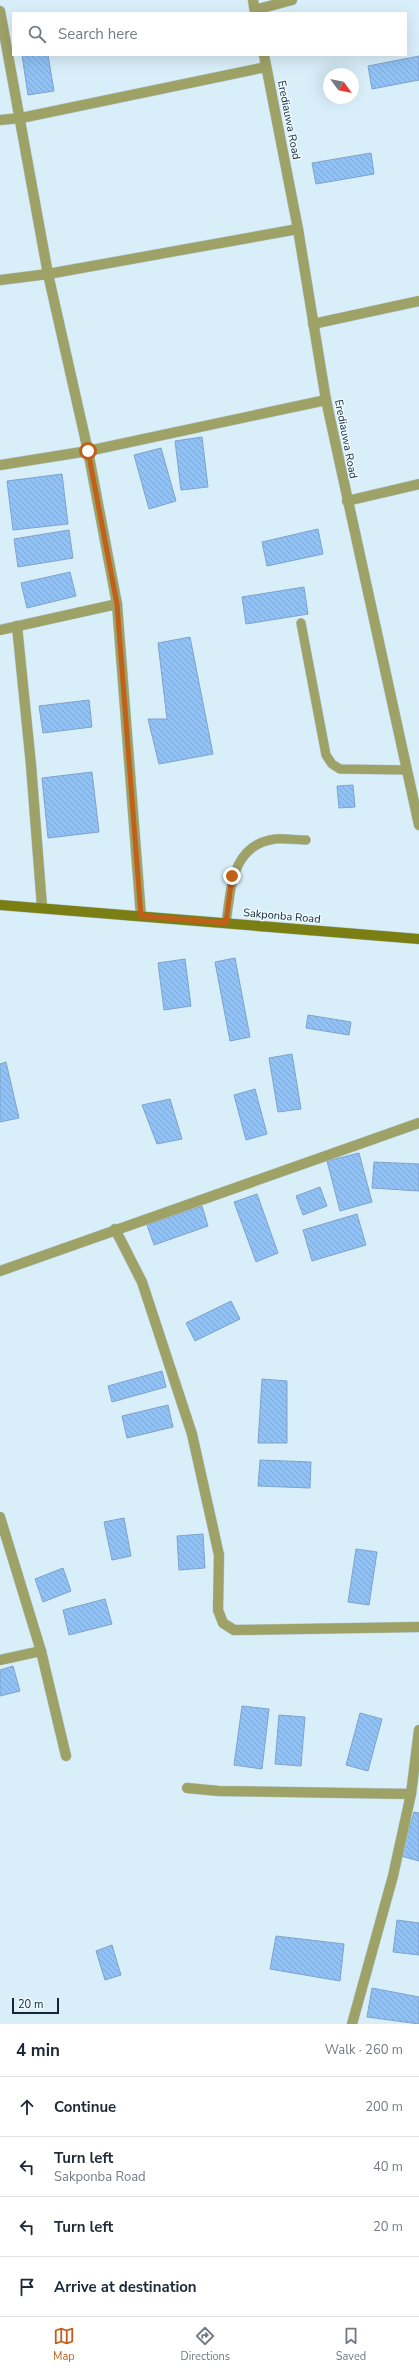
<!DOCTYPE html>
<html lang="en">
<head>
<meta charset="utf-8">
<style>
  :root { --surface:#fff; --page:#f6f6f7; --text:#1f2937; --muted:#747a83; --line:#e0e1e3; --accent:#c0601a }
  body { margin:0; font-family:"Nunito Sans",sans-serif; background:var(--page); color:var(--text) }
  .compass { position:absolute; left:323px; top:68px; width:36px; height:36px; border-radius:50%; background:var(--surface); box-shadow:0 4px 16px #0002; rotate:123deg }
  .scale { position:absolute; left:12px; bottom:10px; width:47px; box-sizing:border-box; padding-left:4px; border:2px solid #112732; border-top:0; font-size:11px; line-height:14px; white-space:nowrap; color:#112732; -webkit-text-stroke:3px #eef9ff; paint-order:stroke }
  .stop { position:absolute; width:12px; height:12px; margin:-9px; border:3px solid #c0601a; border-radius:50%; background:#fff }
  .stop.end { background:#c0601a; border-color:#fff; box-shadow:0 1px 4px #0008 }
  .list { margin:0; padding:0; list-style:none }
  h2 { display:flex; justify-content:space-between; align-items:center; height:52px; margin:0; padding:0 16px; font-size:17px }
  h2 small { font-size:13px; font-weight:400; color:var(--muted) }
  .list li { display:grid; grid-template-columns:26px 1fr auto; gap:12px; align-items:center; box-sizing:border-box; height:60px; padding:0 16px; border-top:1px solid var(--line) }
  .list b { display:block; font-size:15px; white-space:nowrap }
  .list p { margin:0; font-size:13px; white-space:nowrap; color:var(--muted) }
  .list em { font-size:13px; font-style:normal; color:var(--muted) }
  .icon { flex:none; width:22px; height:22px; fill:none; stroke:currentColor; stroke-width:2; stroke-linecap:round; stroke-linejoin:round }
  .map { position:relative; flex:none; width:419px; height:2024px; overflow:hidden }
  .search { position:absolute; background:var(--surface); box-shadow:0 4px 16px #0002; left:12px; right:12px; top:12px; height:44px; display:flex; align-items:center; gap:10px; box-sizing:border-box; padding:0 14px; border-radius:0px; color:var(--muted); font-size:15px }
  .sheet { height:292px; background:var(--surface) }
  nav { display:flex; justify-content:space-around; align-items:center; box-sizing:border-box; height:56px; border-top:1px solid var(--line); background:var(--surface); font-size:11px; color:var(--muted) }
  nav a { display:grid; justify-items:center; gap:2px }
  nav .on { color:var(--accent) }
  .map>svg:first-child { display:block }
  .building { fill:url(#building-back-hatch); stroke:#7fa3ca }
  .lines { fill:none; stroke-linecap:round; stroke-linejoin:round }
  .service-casing { stroke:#b4cad5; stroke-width:10 }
  .minor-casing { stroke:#b4cad5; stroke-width:11 }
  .tertiary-casing { stroke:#b4cad5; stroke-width:11 }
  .secondary-casing { stroke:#b4cad5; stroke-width:11 }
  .service { stroke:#9ea267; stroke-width:9 }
  .minor { stroke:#9ea267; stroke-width:10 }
  .tertiary { stroke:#9ea267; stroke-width:10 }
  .secondary { stroke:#7b7e12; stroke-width:10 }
  .route { stroke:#c0601a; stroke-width:5 }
  .labels { text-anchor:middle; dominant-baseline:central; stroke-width:3; stroke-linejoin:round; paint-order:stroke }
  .street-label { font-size:11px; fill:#112732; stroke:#eef9ff }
</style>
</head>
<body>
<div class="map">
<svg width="419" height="2024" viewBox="0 0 419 2024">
  <defs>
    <pattern id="building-back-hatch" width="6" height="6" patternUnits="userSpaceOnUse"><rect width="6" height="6" fill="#90c2f8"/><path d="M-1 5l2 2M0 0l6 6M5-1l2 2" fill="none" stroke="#7ba7d5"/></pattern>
  </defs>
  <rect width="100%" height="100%" fill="#d8eef9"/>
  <!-- building -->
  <g class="building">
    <path d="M22,55H48L54,91L28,95Z"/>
    <path d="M419,56V80L372,89L368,66Z"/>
    <path d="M371,153L374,174L316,184L312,163Z"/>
    <path d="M202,437L208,487L181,490L175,441Z"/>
    <path d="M161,448L176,501L149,509L134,455Z"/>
    <path d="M62,474L68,524L13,530L7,481Z"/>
    <path d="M318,529L323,554L267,566L262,542Z"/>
    <path d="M69,530L73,558L18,567L14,539Z"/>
    <path d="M70,572L76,596L27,608L21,583Z"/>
    <path d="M304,587L308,614L246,624L242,597Z"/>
    <path d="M190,637L213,754L159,764L148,719H167L158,643Z"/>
    <path d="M89,700L92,727L43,733L39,706Z"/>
    <path d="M92,772L99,832L48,838L42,778Z"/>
    <path d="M353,785L355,807L339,808L337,786Z"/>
    <path d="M235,958L250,1037L230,1041L215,962Z"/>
    <path d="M185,959L191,1006L164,1010L158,963Z"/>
    <path d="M308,1015L351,1022L349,1035L306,1028Z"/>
    <path d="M292,1054L301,1109L278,1112L269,1058Z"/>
    <path d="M6,1062L19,1118L0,1122V1064Z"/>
    <path d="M255,1089L267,1134L246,1140L234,1095Z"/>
    <path d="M170,1099L182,1139L157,1144L142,1105Z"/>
    <path d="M359,1153L372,1202L340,1211L327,1161Z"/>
    <path d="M374,1162L419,1164V1191L372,1188Z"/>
    <path d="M320,1187L327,1206L303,1215L296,1196Z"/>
    <path d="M257,1194L278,1253L256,1262L234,1202Z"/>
    <path d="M202,1206L208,1226L154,1245L147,1225Z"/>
    <path d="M357,1214L366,1245L312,1261L303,1230Z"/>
    <path d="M231,1301L240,1319L195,1341L186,1323Z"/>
    <path d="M162,1371L166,1387L112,1402L108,1386Z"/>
    <path d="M262,1379L287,1381V1443H258Z"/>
    <path d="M168,1405L173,1427L127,1438L122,1416Z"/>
    <path d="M260,1460L311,1462L310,1488L258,1486Z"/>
    <path d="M124,1518L131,1556L112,1560L104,1522Z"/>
    <path d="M203,1534L205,1568L179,1570L177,1536Z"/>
    <path d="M356,1549L377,1552L369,1605L348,1602Z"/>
    <path d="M63,1568L71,1591L43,1602L35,1579Z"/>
    <path d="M105,1599L112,1624L69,1635L63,1610Z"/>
    <path d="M13,1666L20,1691L0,1696V1670Z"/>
    <path d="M242,1706L269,1709L262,1769L234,1765Z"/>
    <path d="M360,1713L382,1719L368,1771L346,1765Z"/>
    <path d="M279,1715L305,1717L301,1766L275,1764Z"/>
    <path d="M414,1812L419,1813V1861L401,1856Z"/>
    <path d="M397,1920L419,1923V1955L393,1952Z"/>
    <path d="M276,1936L344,1944L340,1981L270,1969Z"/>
    <path d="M112,1945L121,1975L105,1980L96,1951Z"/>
    <path d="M372,1988L419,1997V2024L367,2017Z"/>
  </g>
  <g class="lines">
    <defs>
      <g id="service">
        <path d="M301,623L326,755L332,764L340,769L407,770"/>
        <path d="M226,923C231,889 231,845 275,839C285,838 296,840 306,840"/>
      </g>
      <g id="minor">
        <path d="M255,10L292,0"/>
        <path d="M0,11L48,274L88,451L117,604L141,916"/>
        <path d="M0,120L21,118L266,67"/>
        <path d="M0,280L48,274L298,229"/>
        <path d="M313,324L419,301"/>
        <path d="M0,465L88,451L326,400"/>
        <path d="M347,501L419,484"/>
        <path d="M17,626L31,765L42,907"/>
        <path d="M0,630L117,604"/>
        <path d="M115,1229L142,1282L192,1434L219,1555L218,1610L223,1623L234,1630L419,1627"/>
        <path d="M0,1271L419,1123"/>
        <path d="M0,1517L41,1651L66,1756"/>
        <path d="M0,1660L41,1651"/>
        <path d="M187,1788L219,1791L411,1794"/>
        <path d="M352,2024L393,1876L411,1794L419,1730"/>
      </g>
      <g id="tertiary">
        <path d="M253,0L255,13"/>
        <path d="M264,55L298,229L326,400L419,825"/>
      </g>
      <path id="secondary" d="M0,905L419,939"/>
    </defs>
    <!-- service casing -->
    <use href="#service" class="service-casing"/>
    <!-- minor casing -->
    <use href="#minor" class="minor-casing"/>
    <!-- tertiary casing -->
    <use href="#tertiary" class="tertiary-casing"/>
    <!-- secondary casing -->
    <use href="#secondary" class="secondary-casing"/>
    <!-- service -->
    <use href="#service" class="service"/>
    <!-- minor -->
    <use href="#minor" class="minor"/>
    <!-- tertiary -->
    <use href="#tertiary" class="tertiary"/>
    <!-- secondary -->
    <use href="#secondary" class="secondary"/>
  </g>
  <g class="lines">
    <!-- route -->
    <path class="route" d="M88,451L117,604L141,916L226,923L232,876"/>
  </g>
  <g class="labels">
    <!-- street labels -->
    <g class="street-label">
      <text transform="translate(289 120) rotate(79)">Erediauwa Road</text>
      <text transform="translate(346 439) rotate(79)">Erediauwa Road</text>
      <text transform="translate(282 916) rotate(5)">Sakponba Road</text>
    </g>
  </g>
</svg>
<svg class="compass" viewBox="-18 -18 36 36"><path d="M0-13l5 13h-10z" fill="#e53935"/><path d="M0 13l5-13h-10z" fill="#747a83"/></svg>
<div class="scale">20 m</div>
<div class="stop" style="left:88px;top:451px"></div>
<div class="stop end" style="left:232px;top:876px"></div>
<div class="search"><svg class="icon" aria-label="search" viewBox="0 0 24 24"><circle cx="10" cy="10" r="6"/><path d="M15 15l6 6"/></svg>Search here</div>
</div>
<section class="sheet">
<h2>4 min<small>Walk · 260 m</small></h2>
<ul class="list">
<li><svg class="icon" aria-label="ahead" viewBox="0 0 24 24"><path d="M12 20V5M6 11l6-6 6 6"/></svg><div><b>Continue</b></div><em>200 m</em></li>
<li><svg class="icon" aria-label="left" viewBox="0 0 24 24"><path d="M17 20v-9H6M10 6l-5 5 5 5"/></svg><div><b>Turn left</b><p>Sakponba Road</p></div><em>40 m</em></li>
<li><svg class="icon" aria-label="left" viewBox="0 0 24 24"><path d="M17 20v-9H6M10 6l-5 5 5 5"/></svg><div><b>Turn left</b></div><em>20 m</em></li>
<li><svg class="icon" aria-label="arrive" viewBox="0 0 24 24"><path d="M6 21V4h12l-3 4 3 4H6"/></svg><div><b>Arrive at destination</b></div></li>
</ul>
</section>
<nav>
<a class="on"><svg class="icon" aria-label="map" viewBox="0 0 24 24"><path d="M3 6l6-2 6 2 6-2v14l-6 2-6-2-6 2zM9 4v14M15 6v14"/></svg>Map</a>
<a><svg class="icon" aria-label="directions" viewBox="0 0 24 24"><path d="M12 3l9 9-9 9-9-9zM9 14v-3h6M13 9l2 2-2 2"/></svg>Directions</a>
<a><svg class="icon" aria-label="saved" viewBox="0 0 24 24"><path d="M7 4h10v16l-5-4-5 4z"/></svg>Saved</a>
</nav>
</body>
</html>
